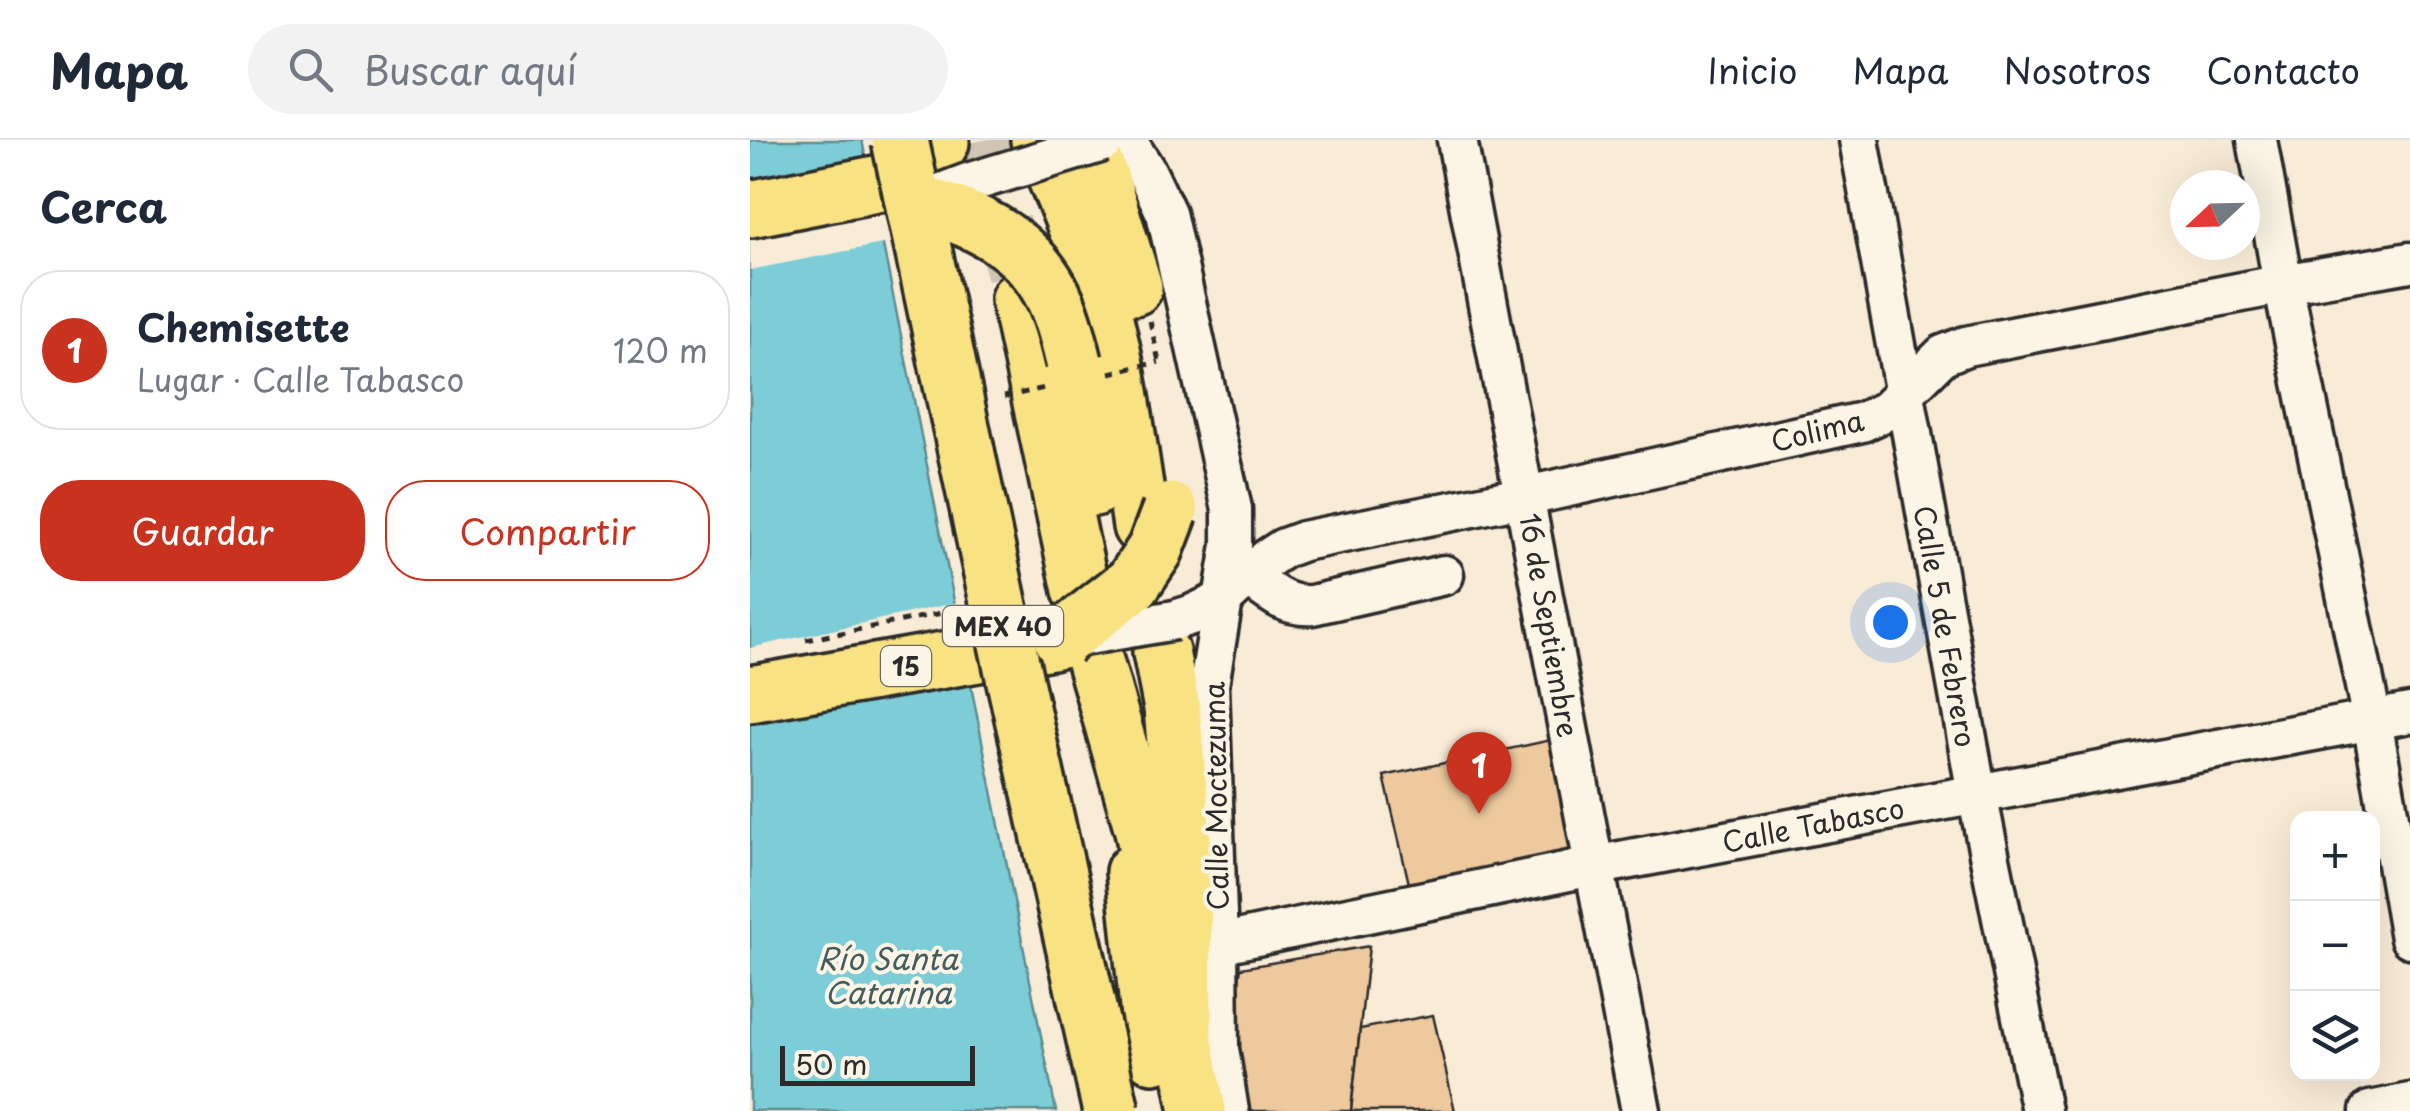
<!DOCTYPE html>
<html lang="es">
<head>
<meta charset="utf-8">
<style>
  :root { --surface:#fff; --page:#f2f2f3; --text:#1f2937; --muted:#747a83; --line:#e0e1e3; --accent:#c8321e }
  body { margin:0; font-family:"Playpen Sans",sans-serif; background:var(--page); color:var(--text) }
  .controls { position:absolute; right:30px; bottom:30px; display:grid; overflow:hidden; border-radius:20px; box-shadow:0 10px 40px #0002 }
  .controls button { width:90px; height:90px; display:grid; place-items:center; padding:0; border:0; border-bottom:2px solid var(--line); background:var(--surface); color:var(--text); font:50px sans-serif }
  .compass { position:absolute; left:1420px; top:30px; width:90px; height:90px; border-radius:50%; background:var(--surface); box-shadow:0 10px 40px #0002; rotate:248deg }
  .scale { position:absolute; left:30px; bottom:25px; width:195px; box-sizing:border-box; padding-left:10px; border:5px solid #2b2b2b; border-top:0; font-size:28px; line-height:35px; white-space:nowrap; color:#2b2b2b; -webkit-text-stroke:8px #fcf5e5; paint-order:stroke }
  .you { position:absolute; left:1140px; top:482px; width:35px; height:35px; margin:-25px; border:8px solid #fff; border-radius:50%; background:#1a73e8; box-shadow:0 0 0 15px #1a73e833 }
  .badge { display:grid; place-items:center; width:65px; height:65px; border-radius:50%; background:var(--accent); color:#fff; font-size:32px; font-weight:700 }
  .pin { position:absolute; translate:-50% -82px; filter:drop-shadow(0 2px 5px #0008) }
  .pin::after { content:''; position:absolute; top:52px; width:35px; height:30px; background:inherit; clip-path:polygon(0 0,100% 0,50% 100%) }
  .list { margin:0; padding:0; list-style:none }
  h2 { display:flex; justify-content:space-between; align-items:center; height:130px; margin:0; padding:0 40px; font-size:42px }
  h2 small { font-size:32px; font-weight:400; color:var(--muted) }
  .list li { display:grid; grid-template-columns:65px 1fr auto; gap:30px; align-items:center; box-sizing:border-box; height:160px; margin:0 20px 20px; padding:0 20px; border:2px solid var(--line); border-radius:40px }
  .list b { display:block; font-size:38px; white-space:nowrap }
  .list p { margin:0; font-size:32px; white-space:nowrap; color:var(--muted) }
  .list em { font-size:32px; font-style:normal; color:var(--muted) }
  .actions { display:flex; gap:20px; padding:30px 40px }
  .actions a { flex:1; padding:22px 0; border:2px solid var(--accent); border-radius:40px; text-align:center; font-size:35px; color:var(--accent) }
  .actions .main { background:var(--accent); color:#fff }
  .icon { flex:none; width:55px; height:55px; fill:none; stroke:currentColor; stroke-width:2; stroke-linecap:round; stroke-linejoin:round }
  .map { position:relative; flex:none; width:1660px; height:971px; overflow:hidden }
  header { display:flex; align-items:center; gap:60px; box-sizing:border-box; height:140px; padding:0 50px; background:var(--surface); border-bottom:2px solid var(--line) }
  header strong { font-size:48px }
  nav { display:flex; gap:55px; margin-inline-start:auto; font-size:35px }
  .search { width:700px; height:90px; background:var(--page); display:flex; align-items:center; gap:25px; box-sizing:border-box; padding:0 35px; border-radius:55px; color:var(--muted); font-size:38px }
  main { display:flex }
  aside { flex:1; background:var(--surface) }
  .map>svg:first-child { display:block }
  .water { fill:#7ccdd7; stroke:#5c8c92; stroke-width:2.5 }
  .pier { fill:#f9ecd7 }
  .building { fill:#eec99e; stroke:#2b2b2b; stroke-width:2.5 }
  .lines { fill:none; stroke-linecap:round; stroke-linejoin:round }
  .highway-tunnel { stroke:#d0c5b5; stroke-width:55; stroke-dasharray:55 28; stroke-linecap:butt }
  .minor-casing { stroke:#2b2b2b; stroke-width:45 }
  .highway-casing { stroke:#2b2b2b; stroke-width:62 }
  .path { stroke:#2b2b2b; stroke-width:5; stroke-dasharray:8 8; stroke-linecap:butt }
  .minor { stroke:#fcf5e5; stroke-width:38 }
  .highway { stroke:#f8e281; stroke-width:55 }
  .minor-bridge-casing { stroke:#2b2b2b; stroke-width:45; stroke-linecap:butt }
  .highway-bridge-casing { stroke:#2b2b2b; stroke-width:62; stroke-linecap:butt }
  .path-bridge { stroke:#2b2b2b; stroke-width:5; stroke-dasharray:8 8; stroke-linecap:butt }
  .minor-bridge { stroke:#fcf5e5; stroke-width:38 }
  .highway-bridge { stroke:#f8e281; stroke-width:55 }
  .labels { text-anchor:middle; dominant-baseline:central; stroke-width:8; stroke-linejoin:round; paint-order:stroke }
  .shield { fill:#fcf5e5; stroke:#6a6863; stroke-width:2.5 }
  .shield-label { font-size:25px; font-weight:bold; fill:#2b2b2b }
  .street-label { font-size:28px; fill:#2b2b2b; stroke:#fcf5e5 }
  .water-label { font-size:30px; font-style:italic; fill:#435c5f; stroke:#fcf5e5 }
</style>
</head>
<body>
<header>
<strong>Mapa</strong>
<div class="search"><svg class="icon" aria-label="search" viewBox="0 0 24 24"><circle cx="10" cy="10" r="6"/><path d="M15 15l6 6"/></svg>Buscar aquí</div>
<nav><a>Inicio</a><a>Mapa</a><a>Nosotros</a><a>Contacto</a></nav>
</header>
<main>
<aside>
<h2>Cerca<small></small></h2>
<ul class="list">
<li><span class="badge">1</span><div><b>Chemisette</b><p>Lugar · Calle Tabasco</p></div><em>120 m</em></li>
</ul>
<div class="actions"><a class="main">Guardar</a><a>Compartir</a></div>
</aside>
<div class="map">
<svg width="1660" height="971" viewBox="0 0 1660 971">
  <rect width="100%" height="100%" fill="#f9ecd7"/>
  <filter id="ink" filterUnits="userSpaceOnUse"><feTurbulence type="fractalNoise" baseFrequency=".01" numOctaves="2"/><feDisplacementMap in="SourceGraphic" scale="20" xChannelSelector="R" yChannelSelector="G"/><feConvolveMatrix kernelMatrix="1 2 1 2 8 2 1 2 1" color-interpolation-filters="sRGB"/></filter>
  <g filter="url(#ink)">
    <!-- water -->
    <path class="water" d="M0,0H112L306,971H0Z"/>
    <!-- pier -->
    <g class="pier">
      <path d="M123,31L137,103L0,130V55Z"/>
      <path d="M209,462L224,536L0,585V508Z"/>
    </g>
    <!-- building -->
    <g class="building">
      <path d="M801,600L822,712L660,748L634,636Z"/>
      <path d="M619,806L601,971H489L476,906L491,828Z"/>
      <path d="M683,875L705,971H601L610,889Z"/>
    </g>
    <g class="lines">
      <!-- highway-tunnel -->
      <path class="highway-tunnel" d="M234,0L264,136"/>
      <defs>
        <g id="minor">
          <path d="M376,0L396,31L416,73L482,369V405L459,545L468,804L469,909L479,971"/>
          <path d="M707,0C770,323 827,648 891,971"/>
          <path d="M1109,0L1227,654L1291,971"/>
          <path d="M1507,0L1533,144L1622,580L1660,798"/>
          <path d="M498,436C519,452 535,467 562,465L694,435"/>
          <path d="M425,480L441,475L471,461L517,419L534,408L553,401L777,356L1112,282L1136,271L1193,215L1216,206L1533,144L1660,122"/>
          <path d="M468,804L843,726L1660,573"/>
          <path d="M1620,971L1660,963"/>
        </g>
        <g id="highway">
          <path d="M289,0C306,37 323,75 336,114C366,201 377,295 391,386"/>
          <path d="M335,0L351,40L384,147"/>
          <path d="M0,69L136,42L161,32L178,20L191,2"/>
          <path d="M269,159L331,450"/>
          <path d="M324,222L344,348"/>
          <path d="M342,511L393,690L409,772"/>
          <path d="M411,512L422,568L433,696L434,897L448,971"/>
          <path d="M0,554L302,501"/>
          <path d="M384,732L403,915"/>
        </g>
      </defs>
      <!-- minor casing -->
      <use href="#minor" class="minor-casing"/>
      <!-- highway casing -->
      <use href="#highway" class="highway-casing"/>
      <!-- path -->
      <g class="path">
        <path d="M400,181L409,222"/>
        <path d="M56,500L212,469"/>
      </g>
      <!-- minor -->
      <use href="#minor" class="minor"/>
      <!-- highway -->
      <use href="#highway" class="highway"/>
      <defs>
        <g id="minor-bridge">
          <path d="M165,63L218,43L353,2"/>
          <path d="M320,498L425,480"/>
        </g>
        <g id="highway-bridge">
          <path d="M150,0L266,546L361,971"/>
          <path d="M165,63C218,75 271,98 299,148C312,171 318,197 324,222"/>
          <path d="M312,499L383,443L405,410L420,371"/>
        </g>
      </defs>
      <!-- minor-bridge casing -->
      <use href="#minor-bridge" class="minor-bridge-casing"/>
      <!-- highway-bridge casing -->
      <use href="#highway-bridge" class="highway-bridge-casing"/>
      <!-- path-bridge -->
      <g class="path-bridge">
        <path d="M360,233L409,222"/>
        <path d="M254,257L295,248"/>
      </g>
      <!-- minor-bridge -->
      <use href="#minor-bridge" class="minor-bridge"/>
      <!-- highway-bridge -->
      <use href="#highway-bridge" class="highway-bridge"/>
    </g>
  </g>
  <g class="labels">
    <!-- shield labels -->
    <g class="shield">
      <rect x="193" y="466" width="120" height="40" rx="8"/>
      <rect x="131" y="506" width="50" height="40" rx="8"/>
    </g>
    <g class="shield-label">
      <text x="253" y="486">MEX 40</text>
      <text x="156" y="526">15</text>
    </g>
    <!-- street labels -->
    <g class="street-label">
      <text transform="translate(1067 290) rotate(-14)">Colima</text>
      <text transform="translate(800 485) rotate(80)">16 de Septiembre</text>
      <text transform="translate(1196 486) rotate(80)">Calle 5 de Febrero</text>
      <text transform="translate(465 656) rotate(-91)">Calle Moctezuma</text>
      <text transform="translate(1063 684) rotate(-11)">Calle Tabasco</text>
    </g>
    <!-- water labels -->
    <g class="water-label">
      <text x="138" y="817">Río Santa<tspan x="138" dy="34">Catarina</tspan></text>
    </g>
  </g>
</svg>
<div class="controls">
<button>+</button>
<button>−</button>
<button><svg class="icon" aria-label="layers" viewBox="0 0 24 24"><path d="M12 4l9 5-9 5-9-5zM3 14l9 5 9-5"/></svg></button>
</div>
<svg class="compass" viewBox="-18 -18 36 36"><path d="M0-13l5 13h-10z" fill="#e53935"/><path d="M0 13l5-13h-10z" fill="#747a83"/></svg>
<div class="scale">50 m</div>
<div class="you"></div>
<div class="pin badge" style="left:729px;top:674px">1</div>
</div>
</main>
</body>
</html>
